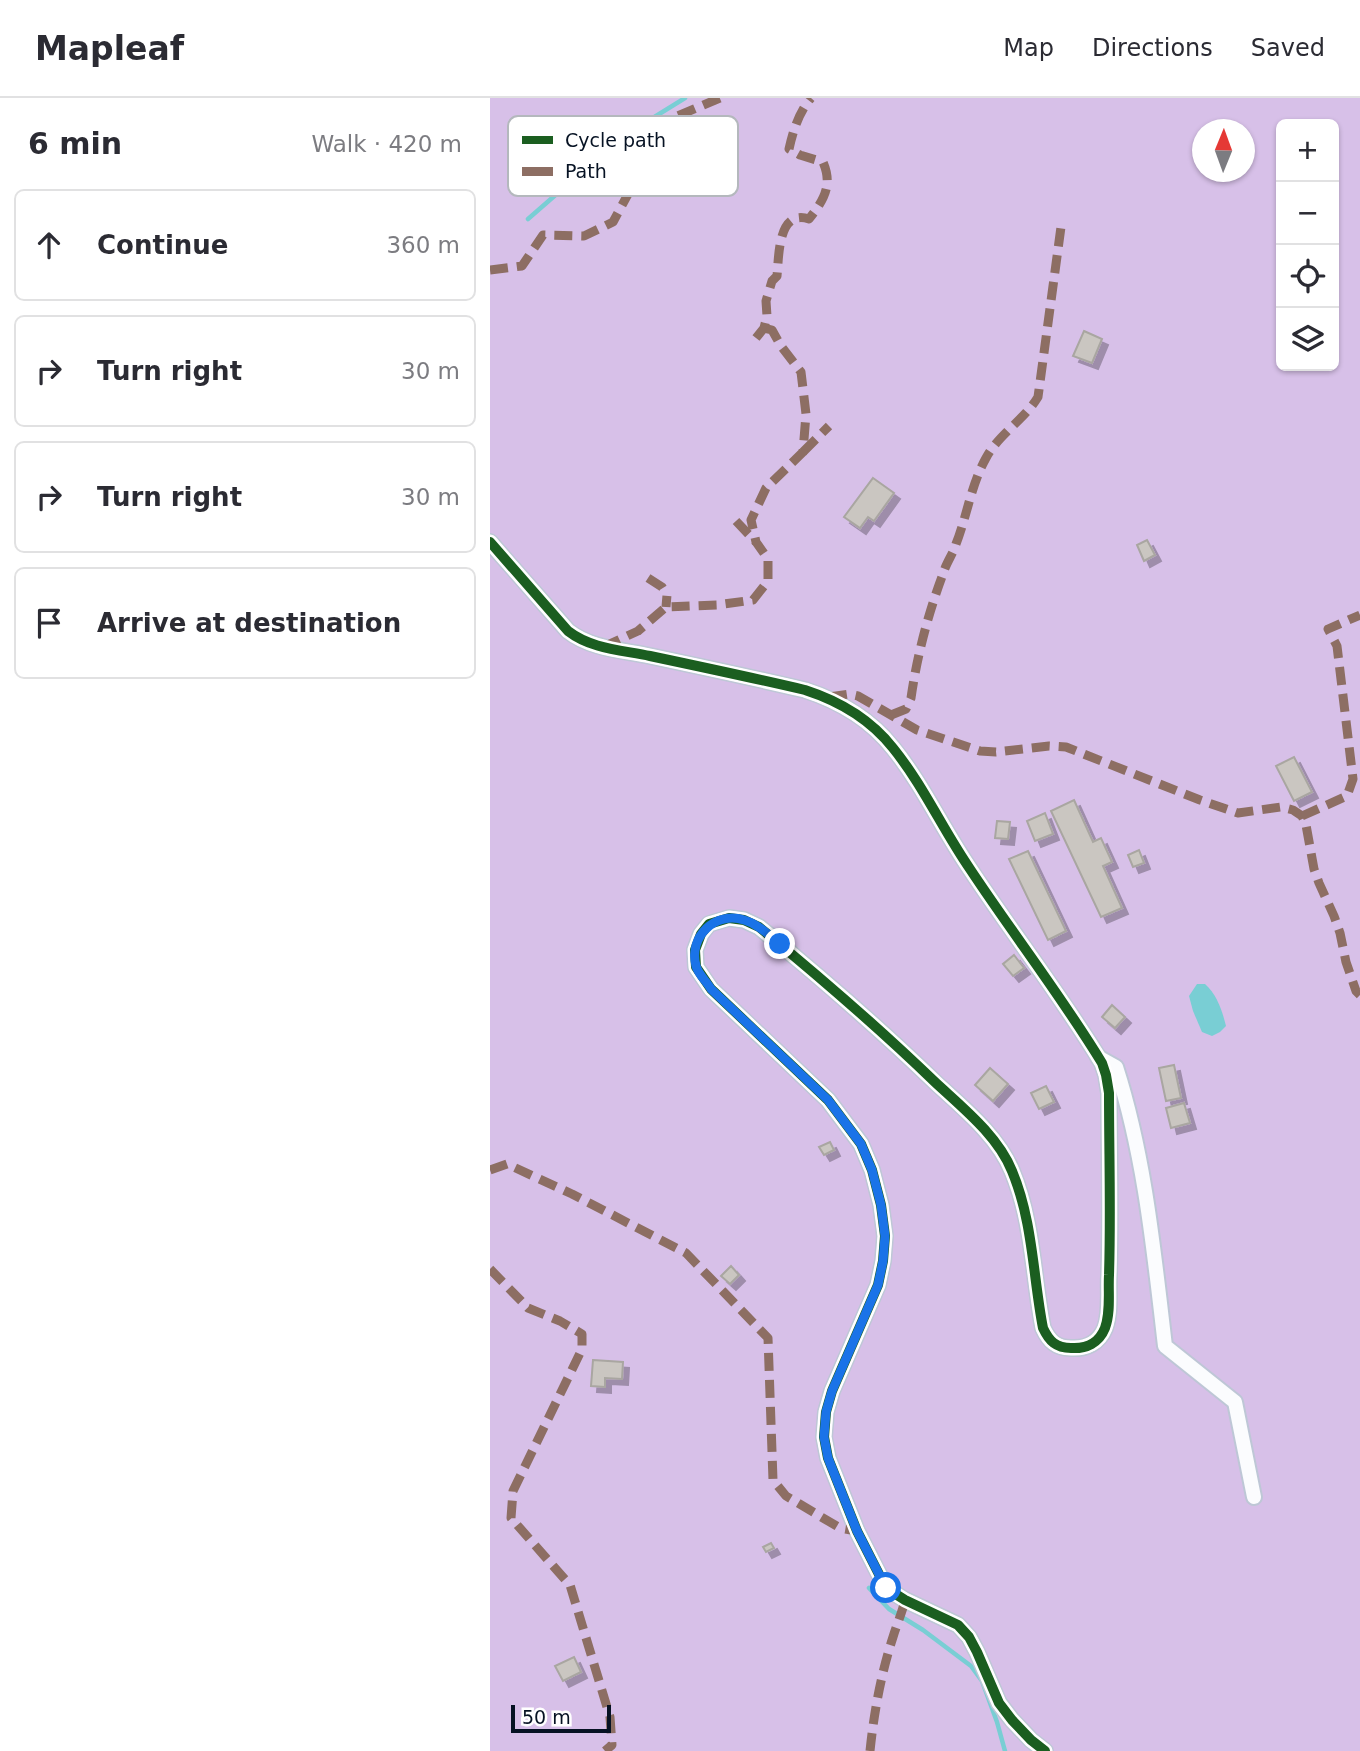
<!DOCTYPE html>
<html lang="en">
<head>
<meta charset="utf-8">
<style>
  :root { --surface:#fff; --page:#f7f7f7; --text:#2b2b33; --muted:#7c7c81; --line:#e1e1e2 }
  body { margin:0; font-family:"DejaVu Sans",sans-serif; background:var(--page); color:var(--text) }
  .controls { position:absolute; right:21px; top:21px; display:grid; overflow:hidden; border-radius:10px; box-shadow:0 2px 5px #0004 }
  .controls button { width:63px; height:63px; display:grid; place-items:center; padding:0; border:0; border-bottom:2px solid var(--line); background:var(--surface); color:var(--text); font:35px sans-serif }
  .compass { position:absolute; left:702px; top:21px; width:63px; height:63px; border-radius:50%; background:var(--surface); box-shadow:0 2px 5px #0004; rotate:1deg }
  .scale { position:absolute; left:21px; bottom:18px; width:100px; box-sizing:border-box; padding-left:7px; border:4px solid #061223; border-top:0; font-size:19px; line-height:24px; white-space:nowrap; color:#061223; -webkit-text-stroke:5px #fff; paint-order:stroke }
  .stop { position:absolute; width:21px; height:21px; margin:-16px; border:5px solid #1a73e8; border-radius:50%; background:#fff }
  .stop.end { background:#1a73e8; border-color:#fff; box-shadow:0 2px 7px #0008 }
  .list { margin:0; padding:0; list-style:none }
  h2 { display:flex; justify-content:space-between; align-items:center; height:91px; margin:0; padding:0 28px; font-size:30px }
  h2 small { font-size:23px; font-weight:400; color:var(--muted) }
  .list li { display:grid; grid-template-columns:46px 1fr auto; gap:21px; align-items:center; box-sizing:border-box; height:112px; margin:0 14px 14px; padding:0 14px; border:2px solid var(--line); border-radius:10px }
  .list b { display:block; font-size:26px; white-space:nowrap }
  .list em { font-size:23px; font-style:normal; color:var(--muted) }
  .icon { flex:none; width:38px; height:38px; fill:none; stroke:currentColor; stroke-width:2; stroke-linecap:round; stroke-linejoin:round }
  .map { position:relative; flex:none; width:870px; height:1653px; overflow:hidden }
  header { display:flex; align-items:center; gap:42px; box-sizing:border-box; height:98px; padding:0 35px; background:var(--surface); border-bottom:2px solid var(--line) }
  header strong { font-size:33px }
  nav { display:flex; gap:38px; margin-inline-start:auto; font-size:24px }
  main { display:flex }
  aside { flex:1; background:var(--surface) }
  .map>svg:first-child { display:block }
  .forest { fill:#d7c0e8; fill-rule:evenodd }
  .water { fill:#79ced4 }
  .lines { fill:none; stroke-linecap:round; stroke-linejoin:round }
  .stream { stroke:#79ced4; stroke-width:4.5 }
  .building { fill:#cac6c1; stroke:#a9a6a1; stroke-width:2; filter:url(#shadow) }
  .street-casing { stroke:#bec7d6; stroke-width:18 }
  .street { stroke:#fbfcfe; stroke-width:14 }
  .quiet { stroke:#8d6e63; stroke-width:9; stroke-dasharray:18 9; stroke-linecap:butt }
  .cycleway-casing { stroke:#fff; stroke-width:15 }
  .cycleway { stroke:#1b5e20; stroke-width:10 }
  .route { stroke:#1a73e8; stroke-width:9 }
  .key { fill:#fff; stroke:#b4b8bd; stroke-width:2 }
  .key-label { font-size:19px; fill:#061223 }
</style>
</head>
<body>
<header>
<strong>Mapleaf</strong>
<nav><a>Map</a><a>Directions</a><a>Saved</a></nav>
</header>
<main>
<aside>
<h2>6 min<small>Walk · 420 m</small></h2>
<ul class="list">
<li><svg class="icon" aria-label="ahead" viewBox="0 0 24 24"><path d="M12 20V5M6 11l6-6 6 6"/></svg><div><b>Continue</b></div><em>360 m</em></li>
<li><svg class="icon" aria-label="right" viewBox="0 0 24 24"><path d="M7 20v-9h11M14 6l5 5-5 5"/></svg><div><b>Turn right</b></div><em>30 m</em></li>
<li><svg class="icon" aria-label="right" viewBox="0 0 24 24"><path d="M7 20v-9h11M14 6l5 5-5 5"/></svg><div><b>Turn right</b></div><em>30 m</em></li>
<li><svg class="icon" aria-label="arrive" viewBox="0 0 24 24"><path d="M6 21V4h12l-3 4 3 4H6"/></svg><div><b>Arrive at destination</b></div></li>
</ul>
</aside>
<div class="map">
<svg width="870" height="1653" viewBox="0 0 870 1653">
  <defs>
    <filter id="shadow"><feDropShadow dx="6" dy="6" stdDeviation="0" flood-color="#0004"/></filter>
  </defs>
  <rect width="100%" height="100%" fill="#e4ebf6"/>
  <!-- forest -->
  <path class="forest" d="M0,0H870V1653H0ZM791,26H844V268H791ZM712,32H754V74H712Z"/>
  <!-- water -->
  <path class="water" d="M707,886H715C727,897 732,912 736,928L730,934L722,938L712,934L703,913L699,898Z"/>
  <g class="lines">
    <!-- stream -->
    <g class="stream">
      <path d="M38,121L132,39L195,0"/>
      <path d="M379,1490L399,1511L433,1532L481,1568L492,1583L507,1624L515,1653"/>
    </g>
  </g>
  <!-- building -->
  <g class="building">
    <path d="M594,233L612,241L602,265L583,258Z"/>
    <path d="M383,380L404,395L384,423L378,419L370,430L354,419Z"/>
    <path d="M657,442L665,457L654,463L647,447Z"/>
    <path d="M804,659L822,694L804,703L786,668Z"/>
    <path d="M584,702L603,744L611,740L622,764L613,768L632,810L611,819L561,713Z"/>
    <path d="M555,715L563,736L545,743L537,723Z"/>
    <path d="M507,723L520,724L518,741L505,740Z"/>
    <path d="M649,752L654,765L643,769L638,757Z"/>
    <path d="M538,753L576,833L558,842L519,761Z"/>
    <path d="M524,857L534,870L523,878L513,866Z"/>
    <path d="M622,907L635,919L625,930L612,919Z"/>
    <path d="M684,967L691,1000L676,1003L669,970Z"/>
    <path d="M500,970L518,986L503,1003L485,987Z"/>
    <path d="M556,988L564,1004L549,1011L541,995Z"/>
    <path d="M694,1005L700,1025L681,1030L676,1010Z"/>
    <path d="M340,1044L344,1052L334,1057L329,1049Z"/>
    <path d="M241,1168L249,1177L240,1186L231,1178Z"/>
    <path d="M103,1262L133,1264L132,1281L115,1280V1289L101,1288Z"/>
    <path d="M281,1445L284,1450L276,1454L273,1449Z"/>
    <path d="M84,1559L91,1574L73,1583L65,1568Z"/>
  </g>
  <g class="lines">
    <defs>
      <g id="street">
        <path d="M0,444L78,533C101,551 132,552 160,558C212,569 264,580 315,592C349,603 381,622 403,650C433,687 453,732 480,771C523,836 572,899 612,965L616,977L619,995C619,1056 621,1116 619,1177C618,1194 621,1214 615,1230C609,1245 596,1251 581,1250C566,1250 559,1243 553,1230C543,1179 543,1123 522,1073C508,1038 473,1010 446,985C389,930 330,879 269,829L254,822L239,820L219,826L211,836L205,852L206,869L221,891L338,1002L371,1046L382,1072L391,1107L395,1138L393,1163L388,1187L342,1293L336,1314L334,1339L338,1360L367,1433L396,1490L415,1502L468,1527L479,1539L487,1554L509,1605L522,1622L541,1642L555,1653"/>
        <path d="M608,959L626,969C655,1059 664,1155 675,1248L745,1304L764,1399"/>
      </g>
    </defs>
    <!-- street casing -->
    <use href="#street" class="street-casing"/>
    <!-- street -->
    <use href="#street" class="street"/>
    <!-- quiet -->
    <g class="quiet">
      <path d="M0,172L32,168L53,137L94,138L123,124L178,22L230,0"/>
      <path d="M266,240L274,230L277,218L276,203L282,183L287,178C289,157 288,111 319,121C334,102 343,87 333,64L310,57L299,51C303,33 309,14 321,0"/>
      <path d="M313,354L339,328"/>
      <path d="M246,423L266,444"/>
      <path d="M158,480L172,489L177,497L176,509"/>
      <path d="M113,549L148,533L176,509L227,507L263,502L278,483V461L266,444L261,422L276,390L313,354L316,316L311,274L291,248L282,232L274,230"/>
      <path d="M339,599L359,596L368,598L427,632L490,653L506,654L559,648L576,649L710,702L748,715L791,709L803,712L812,718L816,727L824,771L829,785L844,818L850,835L856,864L866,893L870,897"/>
      <path d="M401,617L416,611L421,600C427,558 438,516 453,476C456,465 463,456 466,446C477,418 481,387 496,360C509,336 534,322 548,299L571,129"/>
      <path d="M812,718L857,698L863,681L847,548L838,531L870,517"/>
      <path d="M0,1072L17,1066L82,1096L196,1155L278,1240L283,1382L296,1398L350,1430L367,1433"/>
      <path d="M0,1171L38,1210L70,1223L92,1236V1251L23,1393L21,1420L80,1487L120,1619L122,1647L115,1653"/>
      <path d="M380,1653C384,1614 391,1576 403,1539C407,1526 412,1515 415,1502"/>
    </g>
    <defs>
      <path id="cycleway" d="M0,444L78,533C101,551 132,552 160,558C212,569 264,580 315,592C349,603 381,622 403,650C433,687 453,732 480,771C523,836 572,899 612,965L616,977L619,995C619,1056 621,1116 619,1177C618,1194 621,1214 615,1230C609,1245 596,1251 581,1250C566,1250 559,1243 553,1230C543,1179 543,1123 522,1073C508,1038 473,1010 446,985C389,930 330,879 269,829L254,822L239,820L219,826L211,836L205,852L206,869L221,891L338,1002L371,1046L382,1072L391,1107L395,1138L393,1163L388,1187L342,1293L336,1314L334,1339L338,1360L367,1433L396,1490L415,1502L468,1527L479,1539L487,1554L509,1605L522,1622L541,1642L555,1653"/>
    </defs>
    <!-- cycleway casing -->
    <use href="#cycleway" class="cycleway-casing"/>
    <!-- cycleway -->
    <use href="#cycleway" class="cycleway"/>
  </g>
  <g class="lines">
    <!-- route -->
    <path class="route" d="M290,846C279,837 268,826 254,822C226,813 198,838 206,868C208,876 217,884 221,891L338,1002L371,1046L382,1072L391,1107L395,1138L393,1163L388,1187L342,1293L336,1314L334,1339L338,1360L367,1433L396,1490"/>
  </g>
  <!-- legend -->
  <rect x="18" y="18" width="230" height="80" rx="10" class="key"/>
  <rect x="32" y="38" width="31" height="8" fill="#1b5e20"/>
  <rect x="32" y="69" width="31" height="9" fill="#8d6e63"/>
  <g class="key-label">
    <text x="75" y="49">Cycle path</text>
    <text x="75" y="80">Path</text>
  </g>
</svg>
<div class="controls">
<button>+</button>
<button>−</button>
<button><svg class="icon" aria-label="locate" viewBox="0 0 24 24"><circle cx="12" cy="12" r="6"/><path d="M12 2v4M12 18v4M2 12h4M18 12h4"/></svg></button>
<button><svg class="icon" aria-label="layers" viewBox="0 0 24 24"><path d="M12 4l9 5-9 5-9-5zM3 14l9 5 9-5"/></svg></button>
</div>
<svg class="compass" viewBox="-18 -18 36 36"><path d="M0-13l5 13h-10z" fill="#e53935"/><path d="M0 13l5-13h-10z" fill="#7c7c81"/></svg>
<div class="scale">50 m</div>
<div class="stop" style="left:396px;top:1490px"></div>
<div class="stop end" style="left:290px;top:846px"></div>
</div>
</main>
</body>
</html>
